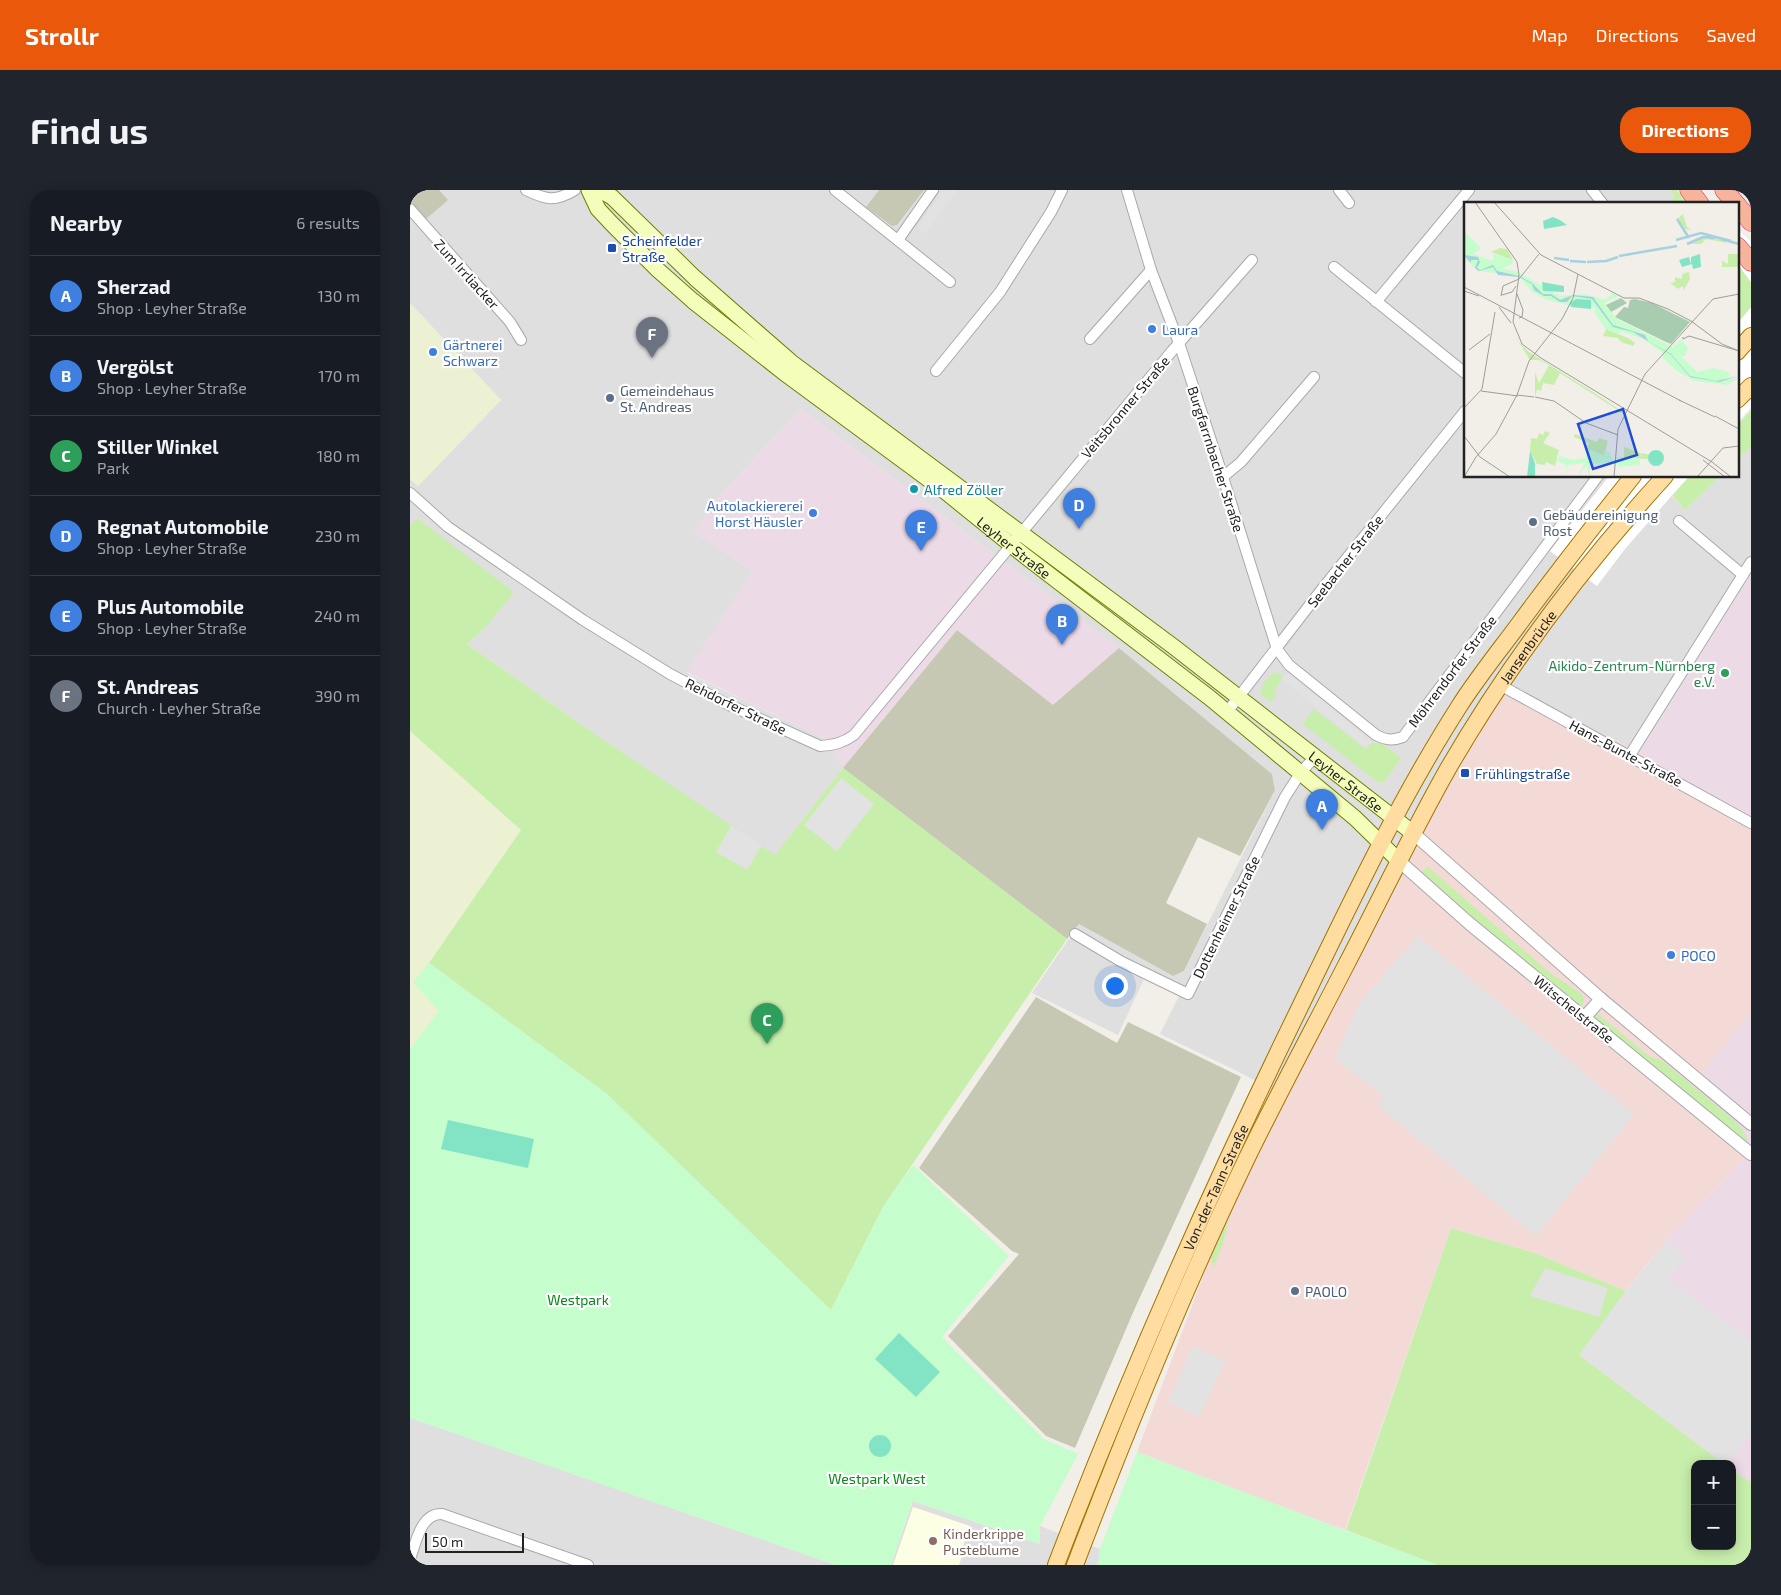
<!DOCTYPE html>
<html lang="en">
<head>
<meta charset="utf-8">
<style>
  :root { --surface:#171b24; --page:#20242c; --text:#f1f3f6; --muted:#9ea1a6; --line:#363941; --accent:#ea580c }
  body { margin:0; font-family:"Exo 2",sans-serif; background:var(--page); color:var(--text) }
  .controls { position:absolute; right:15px; bottom:15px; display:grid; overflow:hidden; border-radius:10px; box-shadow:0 2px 12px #0003 }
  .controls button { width:45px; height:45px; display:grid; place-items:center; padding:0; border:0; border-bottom:1px solid var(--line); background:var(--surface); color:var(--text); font:25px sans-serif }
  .scale { position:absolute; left:15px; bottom:12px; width:99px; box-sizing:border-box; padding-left:5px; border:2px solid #222; border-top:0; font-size:14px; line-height:18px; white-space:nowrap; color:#222; -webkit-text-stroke:4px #fff; paint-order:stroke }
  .you { position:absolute; left:704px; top:795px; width:18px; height:18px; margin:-12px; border:4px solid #fff; border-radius:50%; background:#1a73e8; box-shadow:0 0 0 8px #1a73e833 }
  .badge { display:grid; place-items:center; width:32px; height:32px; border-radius:50%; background:var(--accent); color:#fff; font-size:16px; font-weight:700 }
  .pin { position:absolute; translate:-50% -41px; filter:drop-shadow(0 1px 2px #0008) }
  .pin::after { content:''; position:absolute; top:26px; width:18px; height:15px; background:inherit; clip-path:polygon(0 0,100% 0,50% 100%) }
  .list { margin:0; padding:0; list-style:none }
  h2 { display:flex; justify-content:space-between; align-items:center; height:65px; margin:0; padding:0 20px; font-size:21px }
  h2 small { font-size:16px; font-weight:400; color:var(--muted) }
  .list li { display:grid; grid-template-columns:32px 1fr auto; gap:15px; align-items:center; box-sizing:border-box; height:80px; padding:0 20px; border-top:1px solid var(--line) }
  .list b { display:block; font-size:19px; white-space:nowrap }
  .list p { margin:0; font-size:16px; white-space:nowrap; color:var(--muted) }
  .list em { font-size:16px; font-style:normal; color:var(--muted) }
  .map { position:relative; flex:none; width:1341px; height:1375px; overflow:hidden; border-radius:20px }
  header { display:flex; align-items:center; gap:30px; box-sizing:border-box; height:70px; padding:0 25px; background:var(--accent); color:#fff }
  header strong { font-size:24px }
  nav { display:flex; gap:28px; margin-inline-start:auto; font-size:18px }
  .intro { display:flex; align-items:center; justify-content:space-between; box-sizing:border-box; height:120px; padding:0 30px }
  h1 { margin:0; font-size:35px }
  .button { padding:12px 22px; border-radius:20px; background:var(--accent); color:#fff; font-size:18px; font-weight:700 }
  main { display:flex; gap:30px; padding:0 30px }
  aside { flex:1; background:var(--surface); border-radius:20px; box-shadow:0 2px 12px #0003 }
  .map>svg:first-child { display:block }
  .residential { fill:#e0dfdf }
  .commercial { fill:#f3dad7 }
  .industrial { fill:#ecdae7 }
  .education { fill:#fdffe4 }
  .construction { fill:#c6c8b3 }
  .farmland { fill:#edf1d3 }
  .grass { fill:#c8eeac }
  .park { fill:#c5fdcd }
  .pitch { fill:#83e4c5 }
  .parking { fill:#e2e2e2 }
  .pier { fill:#fff }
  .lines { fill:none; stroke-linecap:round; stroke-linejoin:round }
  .minor-casing { stroke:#a9a9a9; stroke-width:12 }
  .tertiary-casing { stroke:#a9a9a9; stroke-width:14 }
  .secondary-casing { stroke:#6a8100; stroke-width:17 }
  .primary-casing { stroke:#9f7500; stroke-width:18 }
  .trunk-casing { stroke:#e52056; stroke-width:19 }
  .minor { stroke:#fff; stroke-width:10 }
  .tertiary { stroke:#fff; stroke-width:12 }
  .secondary { stroke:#f5fdbb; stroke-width:15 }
  .primary { stroke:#ffdca0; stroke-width:16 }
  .trunk { stroke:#f6b49c; stroke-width:18 }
  .transit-dot { fill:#1a4fb4; stroke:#fff; stroke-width:2 }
  .shop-dot { fill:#3f7fe0; stroke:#fff; stroke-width:2 }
  .service-dot { fill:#5c6f8a; stroke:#fff; stroke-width:2 }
  .culture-dot { fill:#0f9aa8; stroke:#fff; stroke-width:2 }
  .leisure-dot { fill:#2e9e5b; stroke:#fff; stroke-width:2 }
  .education-dot { fill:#8d6e63; stroke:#fff; stroke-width:2 }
  .labels { text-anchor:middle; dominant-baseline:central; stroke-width:4.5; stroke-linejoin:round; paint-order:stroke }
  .transit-label { font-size:14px; fill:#164399; stroke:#fff; text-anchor:start }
  .street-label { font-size:14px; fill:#222; stroke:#fff }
  .shop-label { font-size:14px; fill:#366cbe; stroke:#fff; text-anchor:start }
  .service-label { font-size:14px; fill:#4e5e75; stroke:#fff; text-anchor:start }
  .culture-label { font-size:14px; fill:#0d838f; stroke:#fff; text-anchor:start }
  .leisure-label { font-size:14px; fill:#27864d; stroke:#fff; text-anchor:end }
  .park-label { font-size:14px; fill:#06891a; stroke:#fff }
  .education-label { font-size:14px; fill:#785e54; stroke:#fff; text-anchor:start }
  .inset-river { fill:none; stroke:#a7d0e1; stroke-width:2.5 }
  .inset-road { fill:none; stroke:#9f9d99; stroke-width:1 }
  .view { fill:#1d4ed8; fill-opacity:0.15; stroke:#1d4ed8; stroke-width:2.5 }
  .inset-edge { fill:none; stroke:#222; stroke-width:2.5 }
</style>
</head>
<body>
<header>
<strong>Strollr</strong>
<nav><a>Map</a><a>Directions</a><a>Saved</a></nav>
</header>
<div class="intro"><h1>Find us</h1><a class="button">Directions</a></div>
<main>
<aside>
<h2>Nearby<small>6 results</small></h2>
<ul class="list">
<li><span class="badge" style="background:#3f7fe0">A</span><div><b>Sherzad</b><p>Shop · Leyher Straße</p></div><em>130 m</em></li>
<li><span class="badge" style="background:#3f7fe0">B</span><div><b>Vergölst</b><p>Shop · Leyher Straße</p></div><em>170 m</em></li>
<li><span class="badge" style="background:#2e9e5b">C</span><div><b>Stiller Winkel</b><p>Park</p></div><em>180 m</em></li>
<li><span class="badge" style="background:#3f7fe0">D</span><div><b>Regnat Automobile</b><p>Shop · Leyher Straße</p></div><em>230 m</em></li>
<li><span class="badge" style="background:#3f7fe0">E</span><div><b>Plus Automobile</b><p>Shop · Leyher Straße</p></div><em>240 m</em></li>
<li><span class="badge" style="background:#6b7280">F</span><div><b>St. Andreas</b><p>Church · Leyher Straße</p></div><em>390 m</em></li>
</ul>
</aside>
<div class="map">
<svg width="1341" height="1375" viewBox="0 0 1341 1375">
  <rect width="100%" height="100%" fill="#f2efe8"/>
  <!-- residential -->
  <g class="residential">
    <path d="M0,0H1260L1264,5L1261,14H1055V286H1244L1275,320L1310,286H1327V270L1341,257V384L1230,562L1086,492L989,654L927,771L863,900L827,881L750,844L769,806L734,789L708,845L622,803L669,734L763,786L774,781L865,600L862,584L709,458L391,219L305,311L285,342L343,381L277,483L418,550L433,578L365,666L179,540L57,454L75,438L51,363L7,328L0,336V289L8,296L91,210L0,113Z"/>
    <path d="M0,1228L30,1238L426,1375H0Z"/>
    <path d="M503,1311L630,1354V1336L690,1359L688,1375H481Z"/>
  </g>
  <!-- commercial -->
  <path class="commercial" d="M1086,492L1230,562L1341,634V822L1289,887L1335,968L1255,1051L1216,1101L1125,1063L1041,1038L935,1340L727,1262L863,900L927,771L989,654Z"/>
  <!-- industrial -->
  <g class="industrial">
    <path d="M391,219L709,458L643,516L547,440L433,578L418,550L277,482L343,381L285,342L305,311Z"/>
    <path d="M1341,384V634L1230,562Z"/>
    <path d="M1341,822V1292L1322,1280V1274H1314L1169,1165L1255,1051L1335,968L1289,887Z"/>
  </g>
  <!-- education -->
  <path class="education" d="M503,1317L560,1336L550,1365L552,1366L549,1375H483Z"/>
  <!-- construction -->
  <g class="construction">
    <path d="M0,0H29L38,10L16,29L0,11Z"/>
    <path d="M469,0H514L487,35L482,36L456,17Z"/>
    <path d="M547,440L643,515L709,458L862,584L865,600L830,666L788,647L756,713L797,734L774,781L763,786L669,734L657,749L433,578Z"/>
    <path d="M626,807L707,853L718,832L831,887L725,1118L665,1258L636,1246L538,1146L609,1064L602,1061L509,978Z"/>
  </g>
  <!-- farmland -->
  <g class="farmland">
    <path d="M0,113L91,210L8,296L0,289Z"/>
    <path d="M0,541L111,640L19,773L3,792L30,821L0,859Z"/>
  </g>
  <!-- grass -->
  <g class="grass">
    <path d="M1260,0H1267L1278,14H1261L1264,5Z"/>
    <path d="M1327,73L1341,92V117L1329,131L1327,128Z"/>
    <path d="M1341,220V257L1327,270V235Z"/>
    <path d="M1280,286H1310L1275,320L1262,305Z"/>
    <path d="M7,328L104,402L75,438L57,454L179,540L365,665L433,578L657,749L473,1017L421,1120L197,904L19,773L111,640L0,541V336Z"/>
    <path d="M865,482L874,486C870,490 868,496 864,501L867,504L860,512L850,503C851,495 858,486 865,482Z"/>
    <path d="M904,519L956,559L962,552L967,554L970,552L991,568L975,591L970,593L965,590L893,534Z"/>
    <path d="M1017,676L1139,782L1172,804L1174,809L1173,815H1169L1088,749L1012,682Z"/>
    <path d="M1185,824H1188L1239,866L1254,872L1325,931L1332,939L1338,950L1335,951L1184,827Z"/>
    <path d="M816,1031L818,1032L813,1054L803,1078L801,1067Z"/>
    <path d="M1041,1038L1125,1063L1216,1101L1169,1165L1314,1274H1285V1356H1322V1280L1341,1292V1375H1027L936,1340Z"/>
  </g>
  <!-- park -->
  <g class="park">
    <path d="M19,773L197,904L421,1120L473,1017L503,975L599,1066L532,1147L634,1249L668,1264L630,1336V1354L503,1311L481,1375H426L0,1228V859L29,821L3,792Z"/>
    <path d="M727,1262L1027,1375H688L690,1359Z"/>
  </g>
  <!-- pitch -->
  <g class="pitch">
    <path d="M38,930L124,949L118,978L31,959Z"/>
    <path d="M489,1143L530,1182L506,1207L465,1169Z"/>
    <circle cx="470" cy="1256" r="11"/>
  </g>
  <!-- parking -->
  <g class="parking">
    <path d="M534,0H547L515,44L507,38Z"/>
    <path d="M877,482L962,552L956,559L871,489Z"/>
    <path d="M431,588L464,614L427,661L394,635Z"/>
    <path d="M321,636L352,655L337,680L306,662Z"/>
    <path d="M1008,746L1224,924L1126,1046L968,916L974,907L925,868L949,813Z"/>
    <path d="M1257,1051L1276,1067L1258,1089L1341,1151V1241L1320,1274H1314L1169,1165L1216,1101Z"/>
    <path d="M1135,1078L1198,1098L1189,1127L1120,1106Z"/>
    <path d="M783,1156L815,1171L789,1227L758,1212Z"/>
  </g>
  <!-- pier -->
  <g class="pier">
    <path d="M1327,39L1341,52V92L1327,73Z"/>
    <path d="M1341,118V217L1327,233V134Z"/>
    <path d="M1199,286H1279L1215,359L1187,396L1140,361Z"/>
  </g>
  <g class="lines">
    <defs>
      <g id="minor">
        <path d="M116,0C136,10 145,12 165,0"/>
        <path d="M425,0L540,92"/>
        <path d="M717,0L741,80L769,153L813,287L867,459L879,475L966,545C976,550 982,551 993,547L1188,286"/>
        <path d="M929,0L939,13"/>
        <path d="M1182,0L1193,14"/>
        <path d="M0,19L100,132L111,150"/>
        <path d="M488,50L523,0"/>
        <path d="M924,77L1055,183"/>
        <path d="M966,112L1059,0"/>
        <path d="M680,149L741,80"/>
        <path d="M526,181L590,102L641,22L652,0"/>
        <path d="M813,287L831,272L904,187"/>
        <path d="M0,303L38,337L173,430L260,484L317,514L410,556C424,555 433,553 444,545L762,161L842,70"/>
        <path d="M1269,331L1333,385"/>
        <path d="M1090,495L1341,633"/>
        <path d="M817,522L912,399L1055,221"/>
        <path d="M1220,565L1341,372"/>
        <path d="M665,744L712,772L778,804L875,607L891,582L905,567"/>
        <path d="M0,1369C6,1352 11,1323 32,1324L178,1375"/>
      </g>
      <g id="tertiary">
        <path d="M1003,643L1191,809L1341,934"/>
        <path d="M989,671L1060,734L1341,964"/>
        <path d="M1174,828L1191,809"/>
      </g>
      <g id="secondary">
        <path id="s1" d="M179,0L188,19L202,34L248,80L283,111L377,185L537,303L615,366L800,508L945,628L989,671"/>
        <path id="s2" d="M189,0L202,7L285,88L381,172L764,457L1003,643"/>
      </g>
      <g id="primary">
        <path d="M1327,162L1341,146"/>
        <path d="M1327,210L1341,196"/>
        <path id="s3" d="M646,1375C719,1185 801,999 890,817C940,714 989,610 1050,515C1068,487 1089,461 1109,434C1146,384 1184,335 1223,286"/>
        <path id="s4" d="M665,1375C717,1239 772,1103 835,972C867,906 902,841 935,777C970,710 1002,642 1039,577C1100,472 1173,376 1255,286"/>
      </g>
      <g id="trunk">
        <path d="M1279,0L1290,14"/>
        <path d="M1314,0L1326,14"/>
        <path d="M1327,15L1341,32"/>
        <path d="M1327,56L1341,72"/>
      </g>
    </defs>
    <!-- minor casing -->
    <use href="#minor" class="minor-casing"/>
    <!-- tertiary casing -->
    <use href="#tertiary" class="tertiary-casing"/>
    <!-- secondary casing -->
    <use href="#secondary" class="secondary-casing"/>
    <!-- primary casing -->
    <use href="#primary" class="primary-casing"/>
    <!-- trunk casing -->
    <use href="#trunk" class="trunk-casing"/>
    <!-- minor -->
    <use href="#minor" class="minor"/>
    <!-- tertiary -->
    <use href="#tertiary" class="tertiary"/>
    <!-- secondary -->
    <use href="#secondary" class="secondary"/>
    <!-- primary -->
    <use href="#primary" class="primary"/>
    <!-- trunk -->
    <use href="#trunk" class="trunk"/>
  </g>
  <!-- markers -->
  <g class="transit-dot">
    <rect x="197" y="53" width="10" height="10" rx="2.5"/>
    <rect x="1050" y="578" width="10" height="10" rx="2.5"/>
  </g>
  <g class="shop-dot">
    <circle cx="742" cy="139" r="5"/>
    <circle cx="23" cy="162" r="5"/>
    <circle cx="403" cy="323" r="5"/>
    <circle cx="1261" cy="765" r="5"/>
  </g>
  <g class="service-dot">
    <circle cx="200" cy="208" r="5"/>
    <circle cx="1123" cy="332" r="5"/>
    <circle cx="885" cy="1101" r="5"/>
  </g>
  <circle class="culture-dot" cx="504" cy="299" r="5"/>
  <circle class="leisure-dot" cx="1315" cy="483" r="5"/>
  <circle class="education-dot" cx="523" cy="1351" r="5"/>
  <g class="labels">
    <!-- transit labels -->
    <g class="transit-label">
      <text x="212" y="50">Scheinfelder<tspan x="212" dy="16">Straße</tspan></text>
      <text x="1065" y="583">Frühlingstraße</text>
    </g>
    <!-- street labels -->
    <g class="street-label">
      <text transform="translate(57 84) rotate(48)">Zum Irrliacker</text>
      <text transform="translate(715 217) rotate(-50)">Veitsbronner Straße</text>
      <text transform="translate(806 269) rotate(72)">Burgfarrnbacher Straße</text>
      <text stroke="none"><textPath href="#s1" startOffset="558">Leyher Straße</textPath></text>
      <text transform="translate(935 371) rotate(-52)">Seebacher Straße</text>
      <text stroke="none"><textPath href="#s4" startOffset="1026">Jansenbrücke</textPath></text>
      <text transform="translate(1042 481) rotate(-53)">Möhrendorfer Straße</text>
      <text transform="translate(326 516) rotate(26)">Rehdorfer Straße</text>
      <text transform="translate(1216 563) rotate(28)">Hans-Bunte-Straße</text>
      <text stroke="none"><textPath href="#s2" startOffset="954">Leyher Straße</textPath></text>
      <text transform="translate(816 727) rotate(-64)">Dottenheimer Straße</text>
      <text transform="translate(1164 819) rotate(39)">Witschelstraße</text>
      <text stroke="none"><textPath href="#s3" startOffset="410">Von-der-Tann-Straße</textPath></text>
    </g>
    <!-- shop labels -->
    <g class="shop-label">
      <text x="752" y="139">Laura</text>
      <text x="33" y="154">Gärtnerei<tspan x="33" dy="16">Schwarz</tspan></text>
      <text x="393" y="315" text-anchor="end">Autolackiererei<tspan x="393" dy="16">Horst Häusler</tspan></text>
      <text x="1271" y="765">POCO</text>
    </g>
    <!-- service labels -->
    <g class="service-label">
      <text x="210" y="200">Gemeindehaus<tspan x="210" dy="16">St. Andreas</tspan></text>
      <text x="1133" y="324">Gebäudereinigung<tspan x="1133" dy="16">Rost</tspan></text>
      <text x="895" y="1101">PAOLO</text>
    </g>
    <!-- culture labels -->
    <g class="culture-label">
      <text x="514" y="299">Alfred Zöller</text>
    </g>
    <!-- leisure labels -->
    <g class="leisure-label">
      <text x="1305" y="475">Aikido-Zentrum-Nürnberg<tspan x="1305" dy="16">e.V.</tspan></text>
    </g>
    <!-- park labels -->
    <g class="park-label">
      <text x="168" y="1109">Westpark</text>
      <text x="467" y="1288">Westpark West</text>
    </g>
    <!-- education labels -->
    <g class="education-label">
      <text x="533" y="1343">Kinderkrippe<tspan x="533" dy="16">Pusteblume</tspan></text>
    </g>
  </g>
  <!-- overview -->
  <g transform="translate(1054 12)">
    <rect width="275" height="275" fill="#f2efe8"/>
    <path d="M219,12L223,25L228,28L220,27L225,36H256L263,41L242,37L237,42H223L235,36H223L213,17ZM36,46L43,47L49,58L27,50ZM264,52H275V65H258V59L264,62ZM225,70L226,77L219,89V84L214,87L206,81L211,80V75L218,77V72ZM44,119L53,138L65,150L129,190L159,210L160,212L96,171L90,183L79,181L77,189L73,188L71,195V170L75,181L85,163L75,158H66L51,134ZM142,127L166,137L171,141L169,144L157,140L154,136L139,134ZM81,229L86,231L79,241L95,248L91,264L82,260L81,263L73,262L66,249L67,236L73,237L75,231L79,233ZM111,232L133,240L135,236L144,239L140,254L123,247L125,241L110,235ZM160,245L177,251L176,256L178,251L186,253L185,257L160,256Z" fill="#c8eeac"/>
    <path d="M157,96L163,101L147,110L142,103ZM171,97L188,101L226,120L207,142L202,140L151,115L160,105L164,106L166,98Z" fill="#a8ccb0"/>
    <path d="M0,29L17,46L9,52L29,59V52L48,57L49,61L39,67L52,69L96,94L121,92L142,98L148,91L155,94L140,101L153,117L209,145L217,137L224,146L221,154H217L233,170L250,166L266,170L265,175L274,172L252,180L275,176L263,183L231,179L213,169L198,155L199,151L179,137L157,129L155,133L142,127L130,110L132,107L111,98L107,104L81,97L68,90L55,74L14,69L0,56ZM123,247L140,254L141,248L145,250L150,260L126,262V275L122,264L113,275L121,261L103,263L102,275V263L94,259L95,254L109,258L121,256ZM152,255L176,257V263L154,265Z" fill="#c5fdcd"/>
    <path d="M89,15L96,18L103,23L80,27L79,19ZM236,52L237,65L229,67L228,62L218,65L215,58L225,55L227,62V55ZM78,80L100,84V90L79,89ZM112,97L127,98V107L107,105L106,101ZM184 256a8 8 0 1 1 16 0a8 8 0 1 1-16 0ZM66,249L71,261V275H63Z" fill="#83e4c5"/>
    <path d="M0,53L14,55L16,60L13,66L16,68L29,63L33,69L55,74L68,81L79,92H87L96,98L109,93L129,95L149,123L181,133L184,139L207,152L226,174L252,179L275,174L255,180L226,175L207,153L169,130L149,125L128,97L108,94L103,100H96L87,94H80L70,88L68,82L55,75L34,73L29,65L15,69L11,66L14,58H7V61Z" fill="#a7d0e1"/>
    <path class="inset-river" d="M213,17L225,36M257,37L275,42M212,38L237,31L267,39M223,42L239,35L251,36M155,54L213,44M90,56L105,58M106,59L122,60M123,60L142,59L154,55"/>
    <path class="inset-road" d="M11,0L53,60L55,73L49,120L58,142L77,156L248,260M30,0L77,53L160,96H175L204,107L227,119L258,142L275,149M0,85L217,199M0,89L15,94M53,92L59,108L58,115L55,116M38,93L48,90L52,84M37,94L39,84L55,77L75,52M35,105L47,121M219,135V137L225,134L275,149M5,148L26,132M17,189L54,194M53,193L70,195M71,195L90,199L122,221L154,233M215,198L251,215M0,206L18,187L31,110M251,214L275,227M0,234L16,255L46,275M239,258L261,275M248,260L267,275M0,275L12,255L32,232L53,193L65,159L98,117L109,96L114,72M150,275L154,227L181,172L249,97L275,92M233,275L259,246L275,244"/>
    <path class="view" d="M159,207L173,253L129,267L114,222Z"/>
    <rect width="275" height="275" class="inset-edge"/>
  </g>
</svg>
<div class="controls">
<button>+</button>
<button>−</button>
</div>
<div class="scale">50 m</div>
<div class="you"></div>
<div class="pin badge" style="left:912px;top:640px;background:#3f7fe0">A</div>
<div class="pin badge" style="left:652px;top:455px;background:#3f7fe0">B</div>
<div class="pin badge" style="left:357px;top:854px;background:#2e9e5b">C</div>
<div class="pin badge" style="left:669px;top:339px;background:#3f7fe0">D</div>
<div class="pin badge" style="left:511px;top:361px;background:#3f7fe0">E</div>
<div class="pin badge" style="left:242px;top:168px;background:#6b7280">F</div>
</div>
</main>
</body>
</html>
